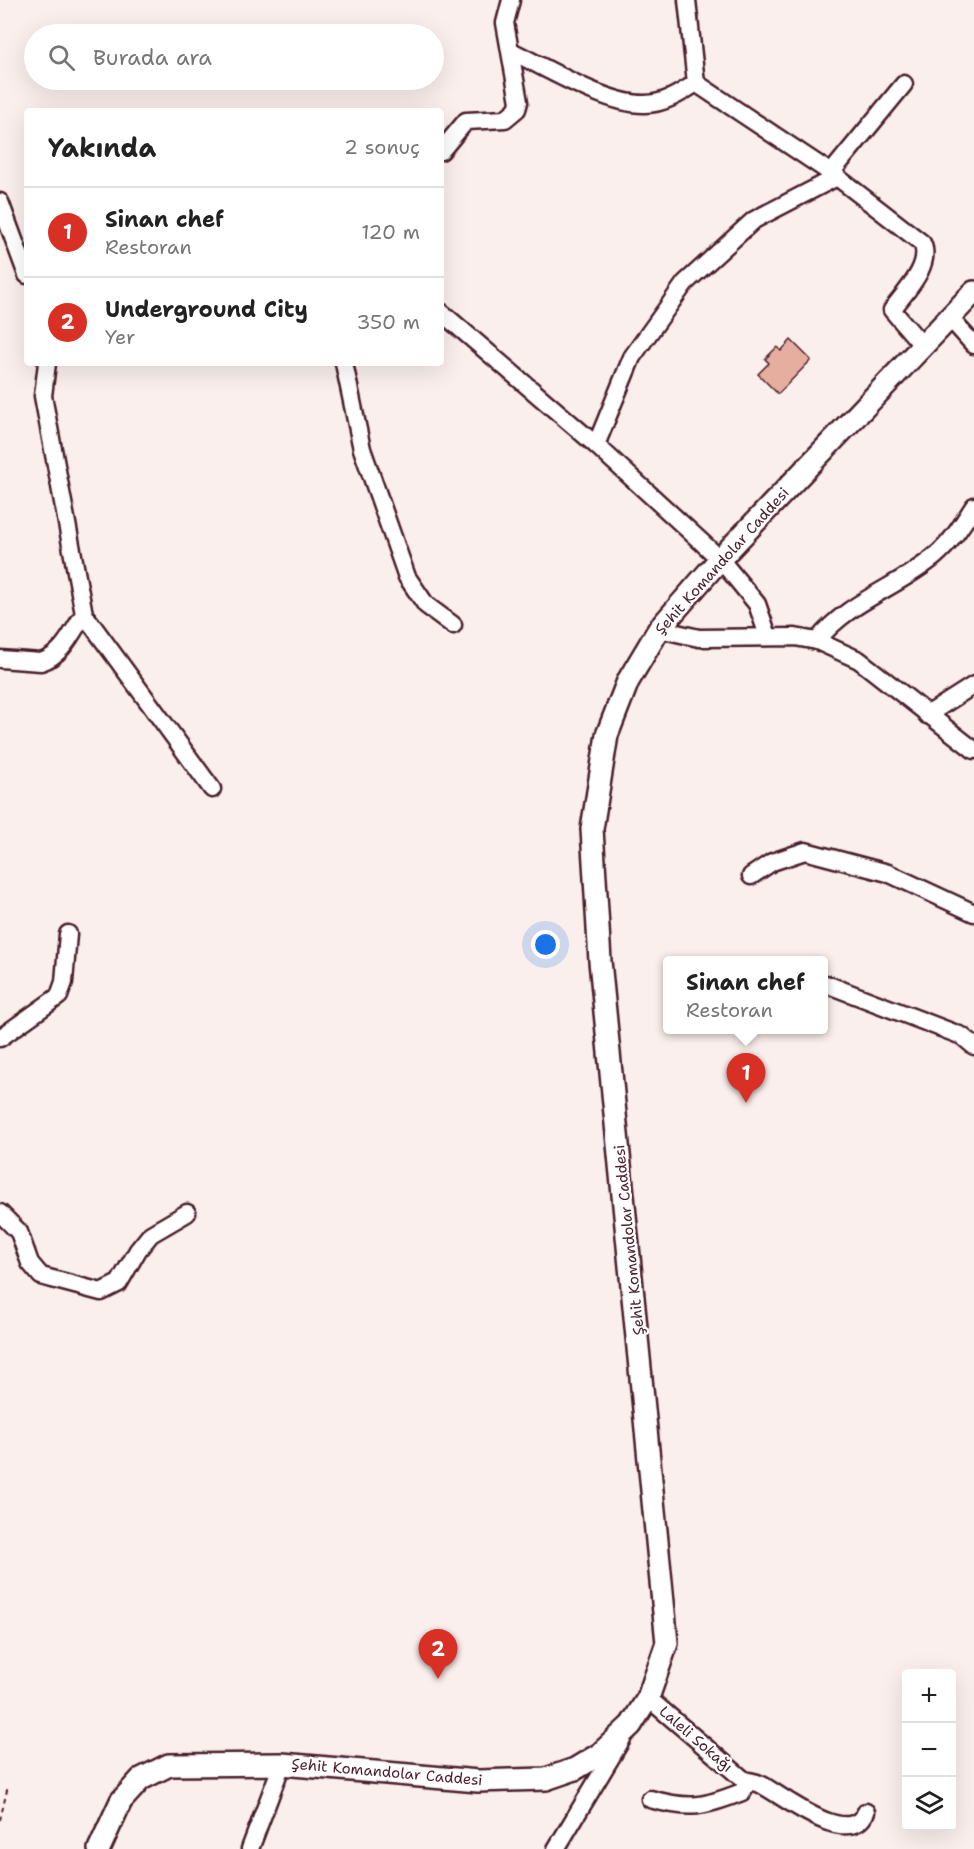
<!DOCTYPE html>
<html lang="tr">
<head>
<meta charset="utf-8">
<style>
  :root { --surface:#fff; --page:#f6f6f6; --text:#222; --muted:#767676; --line:#e0e0e0; --accent:#d93025 }
  body { margin:0; font-family:"Shantell Sans",sans-serif; background:var(--page); color:var(--text) }
  .controls { position:absolute; right:18px; bottom:18px; display:grid; overflow:hidden; border-radius:6px; box-shadow:0 6px 24px #0002 }
  .controls button { width:54px; height:54px; display:grid; place-items:center; padding:0; border:0; border-bottom:2px solid var(--line); background:var(--surface); color:var(--text); font:30px sans-serif }
  .you { position:absolute; left:546px; top:945px; width:21px; height:21px; margin:-15px; border:4px solid #fff; border-radius:50%; background:#1a73e8; box-shadow:0 0 0 9px #1a73e833 }
  .badge { display:grid; place-items:center; width:39px; height:39px; border-radius:50%; background:var(--accent); color:#fff; font-size:20px; font-weight:700 }
  .pin { position:absolute; translate:-50% -50px; filter:drop-shadow(0 2px 3px #0008) }
  .pin::after { content:''; position:absolute; top:32px; width:21px; height:18px; background:inherit; clip-path:polygon(0 0,100% 0,50% 100%) }
  .popup { position:absolute; left:663px; top:956px; width:165px; height:78px; box-sizing:border-box; display:grid; place-content:center; border-radius:6px; background:var(--surface); filter:drop-shadow(0 2px 4px #0005); font-size:20px; white-space:nowrap; color:var(--muted) }
  .popup b { font-size:22px; color:var(--text) }
  .popup::after { content:''; position:absolute; left:50%; top:100%; margin-left:-12px; border:12px solid transparent; border-top-color:var(--surface) }
  .list { margin:0; padding:0; list-style:none }
  h2 { display:flex; justify-content:space-between; align-items:center; height:78px; margin:0; padding:0 24px; font-size:26px }
  h2 small { font-size:20px; font-weight:400; color:var(--muted) }
  .list li { display:grid; grid-template-columns:39px 1fr auto; gap:18px; align-items:center; box-sizing:border-box; height:90px; padding:0 24px; border-top:2px solid var(--line) }
  .list b { display:block; font-size:22px; white-space:nowrap }
  .list p { margin:0; font-size:20px; white-space:nowrap; color:var(--muted) }
  .list em { font-size:20px; font-style:normal; color:var(--muted) }
  .icon { flex:none; width:33px; height:33px; fill:none; stroke:currentColor; stroke-width:2; stroke-linecap:round; stroke-linejoin:round }
  .map { position:relative; flex:none; width:974px; height:1849px; overflow:hidden }
  .search { position:absolute; background:var(--surface); box-shadow:0 6px 24px #0002; left:24px; top:24px; width:420px; height:66px; display:flex; align-items:center; gap:15px; box-sizing:border-box; padding:0 21px; border-radius:33px; color:var(--muted); font-size:22px }
  .panel { position:absolute; background:var(--surface); box-shadow:0 6px 24px #0002; left:24px; top:108px; width:420px; height:258px; border-radius:6px }
  .map>svg:first-child { display:block }
  .building { fill:#e6ae9e; stroke:#4a1f2b; stroke-width:1.5 }
  .lines { fill:none; stroke-linecap:round; stroke-linejoin:round }
  .minor-casing { stroke:#4a1f2b; stroke-width:21 }
  .major-casing { stroke:#4a1f2b; stroke-width:26 }
  .path { stroke:#4a1f2b; stroke-width:2; stroke-dasharray:4.5 4.5; stroke-linecap:butt }
  .minor { stroke:#fff; stroke-width:16 }
  .major { stroke:#fff; stroke-width:21 }
  .labels { text-anchor:middle; dominant-baseline:central; stroke-width:4.5; stroke-linejoin:round; paint-order:stroke }
  .street-label { font-size:15px; fill:#4a1f2b; stroke:#fff }
</style>
</head>
<body>
<div class="map">
<svg width="974" height="1849" viewBox="0 0 974 1849">
  <rect width="100%" height="100%" fill="#faefec"/>
  <filter id="ink" filterUnits="userSpaceOnUse"><feTurbulence type="fractalNoise" baseFrequency=".0167" numOctaves="2"/><feDisplacementMap in="SourceGraphic" scale="12" xChannelSelector="R" yChannelSelector="G"/><feConvolveMatrix kernelMatrix="1 2 1 2 8 2 1 2 1" color-interpolation-filters="sRGB"/></filter>
  <g filter="url(#ink)">
    <!-- building -->
    <path class="building" d="M791,340L811,360L778,394L758,374L769,363L765,359L777,347L781,351Z"/>
    <g class="lines">
      <defs>
        <g id="minor">
          <path d="M687,0L696,83L837,177L922,243C933,265 904,293 892,310L922,345"/>
          <path d="M511,51C547,68 607,105 645,104C664,104 681,93 696,83"/>
          <path d="M441,151L466,121L505,119L517,109L519,102L505,23L511,0"/>
          <path d="M831,173L904,84"/>
          <path d="M0,202L27,275"/>
          <path d="M441,312L596,445L720,559L757,604L768,636"/>
          <path d="M950,318L974,345"/>
          <path d="M344,363L362,449L407,577L426,605L453,625"/>
          <path d="M596,445L632,357L685,283L754,220L837,177"/>
          <path d="M84,614L212,789"/>
          <path d="M659,629L699,638L795,637L817,641L859,660L974,750"/>
          <path d="M817,641C847,602 896,588 934,557C951,543 962,525 974,506"/>
          <path d="M0,659L41,662C63,655 72,632 84,614L43,396L47,363"/>
          <path d="M927,715L974,685"/>
          <path d="M751,876L772,862L805,851L888,873L974,913"/>
          <path d="M826,984L962,1036L974,1046"/>
          <path d="M0,1038L59,996L64,982L68,934"/>
          <path d="M0,1213L19,1232L30,1263L41,1276L101,1292L119,1283L138,1250L151,1234L187,1213"/>
          <path d="M648,1698L744,1780C749,1781 757,1782 762,1785C786,1798 849,1849 866,1812"/>
          <path d="M650,1799C691,1810 704,1807 742,1792L746,1785L744,1780"/>
          <path d="M250,1849L282,1764"/>
          <path d="M556,1849L622,1739"/>
        </g>
        <path id="major" d="M99,1849L121,1801L141,1779L169,1765L282,1764L478,1781L546,1779L575,1769L600,1754L631,1725L648,1698L667,1643L600,961L592,829L607,735L628,681L659,629L720,559L974,292"/>
      </defs>
      <!-- minor casing -->
      <use href="#minor" class="minor-casing"/>
      <!-- major casing -->
      <use href="#major" class="major-casing"/>
      <!-- path -->
      <path class="path" d="M0,1820L8,1786"/>
      <!-- minor -->
      <use href="#minor" class="minor"/>
      <!-- major -->
      <use href="#major" class="major"/>
    </g>
  </g>
  <g class="labels">
    <!-- street labels -->
    <g class="street-label">
      <text transform="translate(722 561) rotate(-48)">Şehit Komandolar Caddesi</text>
      <text transform="translate(629 1240) rotate(-96)">Şehit Komandolar Caddesi</text>
      <text transform="translate(696 1739) rotate(41)">Laleli Sokağı</text>
      <text transform="translate(387 1772) rotate(5)">Şehit Komandolar Caddesi</text>
    </g>
  </g>
</svg>
<div class="controls">
<button>+</button>
<button>−</button>
<button><svg class="icon" aria-label="layers" viewBox="0 0 24 24"><path d="M12 4l9 5-9 5-9-5zM3 14l9 5 9-5"/></svg></button>
</div>
<div class="you"></div>
<div class="pin badge" style="left:746px;top:1103px">1</div>
<div class="popup"><b>Sinan chef</b>Restoran</div>
<div class="pin badge" style="left:438px;top:1679px">2</div>
<div class="search"><svg class="icon" aria-label="search" viewBox="0 0 24 24"><circle cx="10" cy="10" r="6"/><path d="M15 15l6 6"/></svg>Burada ara</div>
<section class="panel">
<h2>Yakında<small>2 sonuç</small></h2>
<ul class="list">
<li><span class="badge">1</span><div><b>Sinan chef</b><p>Restoran</p></div><em>120 m</em></li>
<li><span class="badge">2</span><div><b>Underground City</b><p>Yer</p></div><em>350 m</em></li>
</ul>
</section>
</div>
</body>
</html>
